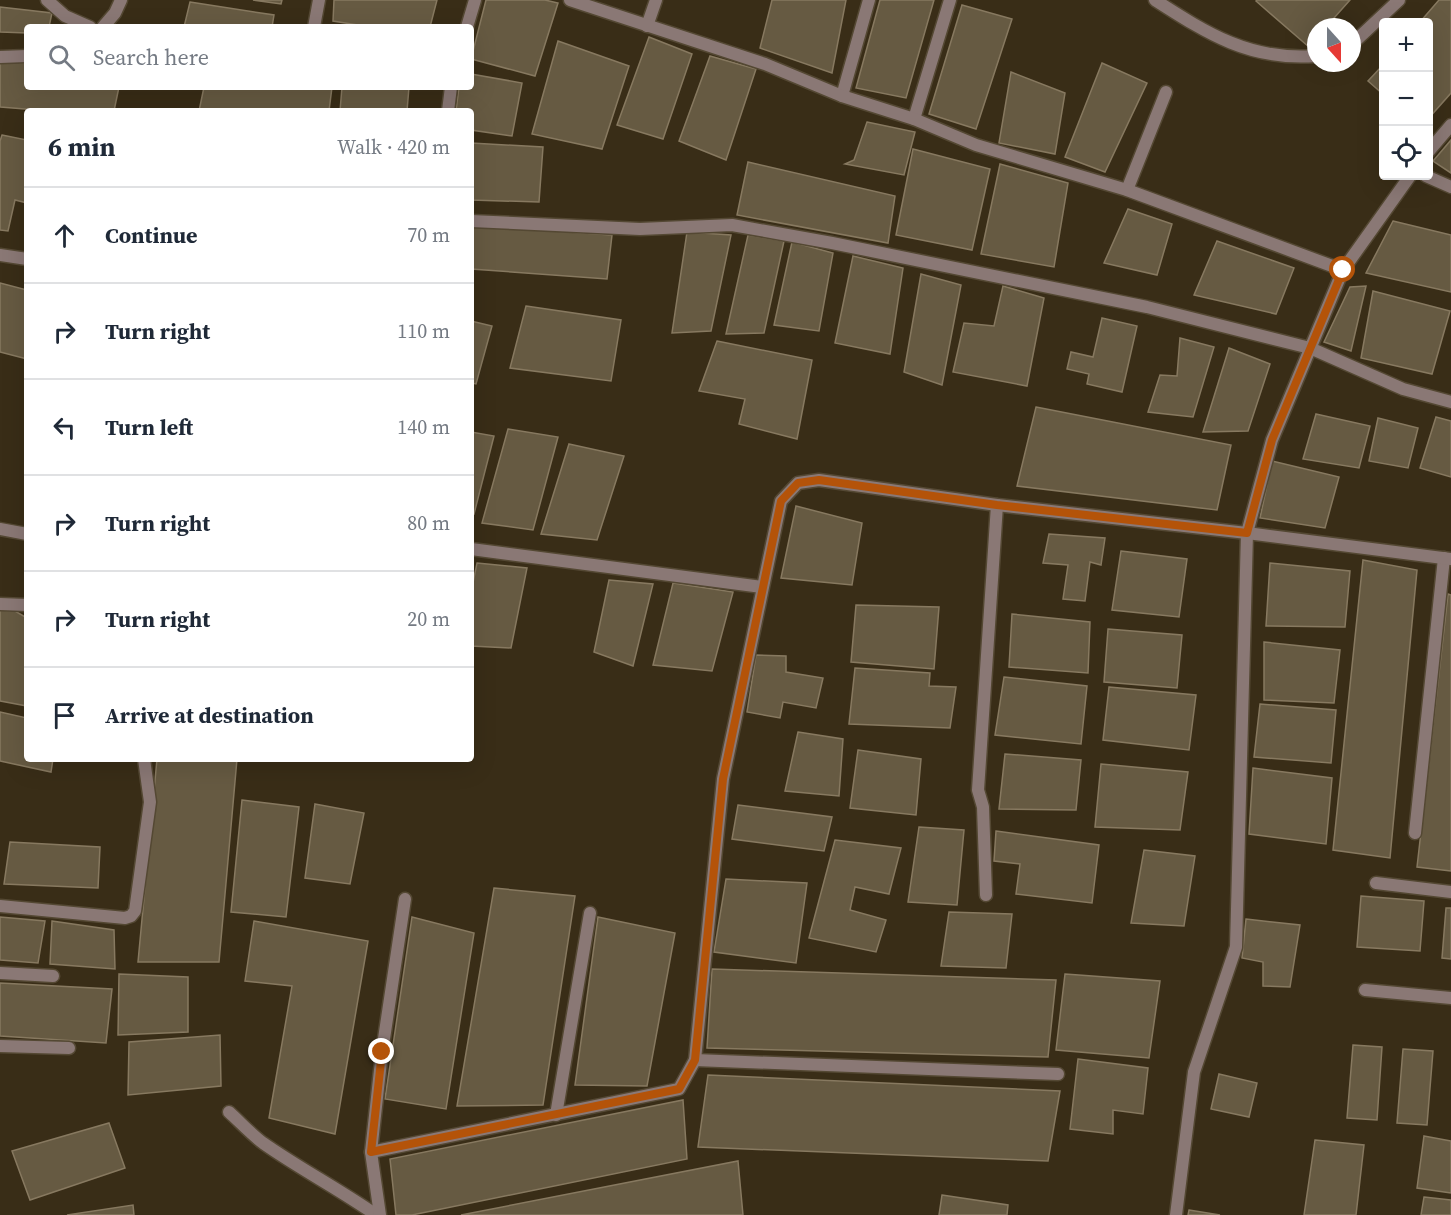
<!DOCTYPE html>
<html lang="en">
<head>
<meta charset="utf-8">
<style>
  :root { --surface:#fff; --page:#f6f6f7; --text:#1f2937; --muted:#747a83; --line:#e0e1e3 }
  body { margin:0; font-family:"Source Serif 4",serif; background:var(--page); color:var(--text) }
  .controls { position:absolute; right:18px; top:18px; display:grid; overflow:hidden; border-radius:6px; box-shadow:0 6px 24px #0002 }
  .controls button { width:54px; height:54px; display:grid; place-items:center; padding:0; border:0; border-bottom:2px solid var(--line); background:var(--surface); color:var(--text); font:30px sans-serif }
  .compass { position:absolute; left:1307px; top:18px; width:54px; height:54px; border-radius:50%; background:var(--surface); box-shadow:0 6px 24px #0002; rotate:159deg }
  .stop { position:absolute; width:18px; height:18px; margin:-14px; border:4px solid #b45309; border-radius:50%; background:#fff }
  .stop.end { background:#b45309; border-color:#fff; box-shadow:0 2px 6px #0008 }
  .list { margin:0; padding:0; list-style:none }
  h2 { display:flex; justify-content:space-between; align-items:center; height:78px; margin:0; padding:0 24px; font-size:26px }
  h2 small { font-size:20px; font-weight:400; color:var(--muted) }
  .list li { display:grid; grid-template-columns:39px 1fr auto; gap:18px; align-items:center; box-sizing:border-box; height:96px; padding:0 24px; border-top:2px solid var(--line) }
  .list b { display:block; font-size:22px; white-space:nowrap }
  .list em { font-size:20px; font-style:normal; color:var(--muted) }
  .icon { flex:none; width:33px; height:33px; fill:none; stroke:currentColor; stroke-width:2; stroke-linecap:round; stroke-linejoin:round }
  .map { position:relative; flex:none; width:1451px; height:1215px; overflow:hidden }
  .search { position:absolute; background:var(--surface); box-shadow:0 6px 24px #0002; left:24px; top:24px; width:450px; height:66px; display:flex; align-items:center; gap:15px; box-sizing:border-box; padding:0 21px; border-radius:6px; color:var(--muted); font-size:22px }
  .panel { position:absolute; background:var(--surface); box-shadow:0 6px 24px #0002; left:24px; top:108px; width:450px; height:654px; border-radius:6px }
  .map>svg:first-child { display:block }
  .building { fill:#665a42; stroke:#877960; stroke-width:1.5 }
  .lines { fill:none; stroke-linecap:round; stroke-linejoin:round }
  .service-casing { stroke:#544833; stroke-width:15 }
  .minor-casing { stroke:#544833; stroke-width:15 }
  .service { stroke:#8a7875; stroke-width:12 }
  .minor { stroke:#8a7875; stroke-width:12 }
  .route { stroke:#b45309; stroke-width:8 }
</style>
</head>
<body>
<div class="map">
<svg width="1451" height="1215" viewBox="0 0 1451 1215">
  <rect width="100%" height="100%" fill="#392d17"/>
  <!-- building -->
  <g class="building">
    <path d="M253,0H282L281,4Z"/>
    <path d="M334,0H437L430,27H370L333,21Z"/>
    <path d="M486,0H545L558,3L535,76L471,59Z"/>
    <path d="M772,0H846L832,73L760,48Z"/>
    <path d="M880,0H934L906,98L856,88Z"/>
    <path d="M1257,0H1350L1326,27H1316V39L1309,47L1256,1Z"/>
    <path d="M1439,0H1451V93L1428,119V22H1420Z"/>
    <path d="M190,2L274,15L272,27H184Z"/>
    <path d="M962,5L1012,19L976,129L929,114Z"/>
    <path d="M0,7L52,13L49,27H27V33L0,32Z"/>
    <path d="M649,37L692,54L663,139L617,125Z"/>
    <path d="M558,41L629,66L602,149L532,134Z"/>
    <path d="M710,56L756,69L726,160L679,141Z"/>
    <path d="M0,61L27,63V87H119L114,111H50L0,107Z"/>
    <path d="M1102,63L1147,83L1105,172L1065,157Z"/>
    <path d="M1384,64V95L1368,81Z"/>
    <path d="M1011,72L1065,93L1055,154L999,143Z"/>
    <path d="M471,74L522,83L512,136L471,130V111H456L459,87H471Z"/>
    <path d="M204,87H332L329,111H199Z"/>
    <path d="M342,87H409L407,111H340Z"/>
    <path d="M867,122L915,132L904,175L845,164L854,160Z"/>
    <path d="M2,135L27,140V203L15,200L8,231L0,230V141Z"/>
    <path d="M1451,140V173L1433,161Z"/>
    <path d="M471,143L543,147L539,202L471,200Z"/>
    <path d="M913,149L990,169L972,250L896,235Z"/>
    <path d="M748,162L895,196L888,243L737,215Z"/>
    <path d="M1000,164L1068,183L1054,267L981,254Z"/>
    <path d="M1128,209L1172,224L1157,275L1104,263Z"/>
    <path d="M1393,221L1451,235V292L1366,273Z"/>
    <path d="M471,225L612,235L607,279L471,269Z"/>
    <path d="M687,232L731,235L711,331L672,333Z"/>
    <path d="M748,235L784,241L764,333L726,334Z"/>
    <path d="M1217,241L1294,268L1276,314L1194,295Z"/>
    <path d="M792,242L833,253L819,331L774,325Z"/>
    <path d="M853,256L903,268L890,354L835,343Z"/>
    <path d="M921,274L961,285L942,385L904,372Z"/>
    <path d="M0,283L27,290V359L0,352Z"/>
    <path d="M1003,286L1044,298L1027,386L953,372L964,323L994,326Z"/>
    <path d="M1366,286L1351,351L1324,342L1350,287Z"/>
    <path d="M1373,291L1450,311L1432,374L1361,358Z"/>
    <path d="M526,306L621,320L611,381L510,368Z"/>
    <path d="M1102,318L1137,326L1122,392L1087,384L1089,374L1067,369L1071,352L1093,357Z"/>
    <path d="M471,321L492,326L476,384L471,383Z"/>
    <path d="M1180,338L1214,347L1193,417L1148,412L1160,375L1177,376Z"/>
    <path d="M717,341L812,360L797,439L739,424L745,399L699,391Z"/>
    <path d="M1229,348L1270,364L1248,431L1203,432Z"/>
    <path d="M1036,407L1231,445L1217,510L1017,486Z"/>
    <path d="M1316,414L1370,426L1359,468L1303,459Z"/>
    <path d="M1436,417L1451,421V477L1420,468Z"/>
    <path d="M1378,418L1418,428L1408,468L1369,461Z"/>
    <path d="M508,429L558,437L533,530L482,523Z"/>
    <path d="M471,432L494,436L474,514L471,513Z"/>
    <path d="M569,444L624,456L597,540L541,534Z"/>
    <path d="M1272,461L1339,477L1325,528L1260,518Z"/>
    <path d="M796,506L862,523L852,585L781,578Z"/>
    <path d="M1049,534L1105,538L1101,565L1090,562L1085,601L1063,599L1068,565L1043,563Z"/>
    <path d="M1121,551L1187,559L1179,617L1112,610Z"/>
    <path d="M1363,560L1417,570L1390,858L1333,850Z"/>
    <path d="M477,563L527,568L511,648L471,646V592Z"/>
    <path d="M1270,563L1350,571L1345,627L1266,626Z"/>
    <path d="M609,580L653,584L633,666L594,652Z"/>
    <path d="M673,583L733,592L712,671L653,665Z"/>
    <path d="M1448,594L1451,595V871L1417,867Z"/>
    <path d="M856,605L939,607L934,669L851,662Z"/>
    <path d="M0,610L15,611L27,618V706L0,701Z"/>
    <path d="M1012,614L1090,622L1088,673L1009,667Z"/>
    <path d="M1108,629L1182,635L1177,688L1104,682Z"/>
    <path d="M1264,642L1340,650L1334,703L1264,700Z"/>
    <path d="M756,655L786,656V672L823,678L816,708L783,702L780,718L747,712Z"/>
    <path d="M855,668L930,673L929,686L956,687L950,728L849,724Z"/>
    <path d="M1004,677L1087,686L1081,744L995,735Z"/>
    <path d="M1109,687L1196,695L1189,750L1103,740Z"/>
    <path d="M1260,704L1336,710L1331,763L1254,757Z"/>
    <path d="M0,712L27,718V759H53L51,772L0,761Z"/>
    <path d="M798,732L843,739L839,796L785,791Z"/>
    <path d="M858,750L921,759L916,815L850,808Z"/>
    <path d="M1005,754L1081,760L1076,810L999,809Z"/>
    <path d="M157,759H237L219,962H138Z"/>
    <path d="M1101,764L1188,772L1180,830L1095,827Z"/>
    <path d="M1253,768L1332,778L1326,844L1249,834Z"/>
    <path d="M242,800L299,807L286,917L231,912Z"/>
    <path d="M315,804L364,813L350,884L305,878Z"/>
    <path d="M738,805L832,817L824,851L732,839Z"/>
    <path d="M919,827L964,830L957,905L908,902Z"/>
    <path d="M996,831L1099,845L1092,903L1016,894L1020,864L994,861Z"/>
    <path d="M835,840L901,848L889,894L855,887L850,910L886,920L876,952L809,938Z"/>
    <path d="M10,842L100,847L98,888L4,884Z"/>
    <path d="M1144,850L1195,856L1184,926L1131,923Z"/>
    <path d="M726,879L807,883L796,963L714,952Z"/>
    <path d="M494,888L575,896L543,1105L457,1106Z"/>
    <path d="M1361,896L1424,901L1420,951L1357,947Z"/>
    <path d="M1446,908H1451V959L1442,958Z"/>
    <path d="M949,912L1012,914L1006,968L941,966Z"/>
    <path d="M0,917L45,921L38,963L0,960Z"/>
    <path d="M412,917L474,933L446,1109L385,1099Z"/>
    <path d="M598,917L675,933L647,1086L575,1085Z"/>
    <path d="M1246,919L1300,925L1290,987L1263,986V962L1242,958Z"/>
    <path d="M52,921L114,930L115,969L50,964Z"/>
    <path d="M254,921L368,941L335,1134L269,1118L292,986L245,981Z"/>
    <path d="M712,969L1056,980L1048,1057L707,1048Z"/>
    <path d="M119,974L188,977V1032L118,1035Z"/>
    <path d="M1065,974L1160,981L1149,1058L1056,1050Z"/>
    <path d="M0,983L112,989L106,1043L0,1036Z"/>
    <path d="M220,1035L221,1086L128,1095L129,1042Z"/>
    <path d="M1353,1045L1382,1047L1377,1120L1347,1118Z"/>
    <path d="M1403,1049L1433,1051L1427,1125L1397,1123Z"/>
    <path d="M1078,1059L1148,1068L1143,1114L1113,1110V1134L1070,1129Z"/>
    <path d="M1219,1074L1257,1083L1249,1117L1211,1109Z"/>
    <path d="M708,1075L1060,1091L1048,1161L698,1147Z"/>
    <path d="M683,1100L687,1159L412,1215H396L390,1159Z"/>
    <path d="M109,1123L125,1168L30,1200L12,1151Z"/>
    <path d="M1424,1136L1451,1141V1193L1417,1188Z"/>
    <path d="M1315,1140L1364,1145L1356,1215H1304Z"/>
    <path d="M738,1161L743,1215H461Z"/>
    <path d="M942,1195L1008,1205L1007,1215H939Z"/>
    <path d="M1424,1197L1451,1200V1215H1421Z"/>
    <path d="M133,1205L134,1215H67Z"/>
    <path d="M1189,1210L1220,1215H1188Z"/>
  </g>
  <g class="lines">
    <defs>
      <g id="service">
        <path d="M47,0L65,16L90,27"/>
        <path d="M1155,0C1208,34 1250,61 1316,56"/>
        <path d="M647,26L656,0"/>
        <path d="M1352,44L1399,0"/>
        <path d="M842,96L869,0"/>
        <path d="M914,119L950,0"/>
        <path d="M1428,152L1451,125"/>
        <path d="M1127,190L1166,92"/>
        <path d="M0,973L53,976"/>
        <path d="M0,1046L69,1048"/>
      </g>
      <g id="minor">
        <path d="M570,0L765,64L842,96L914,119L976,145L1127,190L1343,270"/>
        <path d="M103,27L115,13L121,0"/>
        <path d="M314,27L319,0"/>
        <path d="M467,27L475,0"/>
        <path d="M0,57L27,56"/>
        <path d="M448,111L451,87"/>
        <path d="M1426,176L1451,187"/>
        <path d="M471,221L640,229L732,225L832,243L1147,307L1310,348L1403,389L1451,402"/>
        <path d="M0,255L27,259"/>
        <path d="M0,529L27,534"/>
        <path d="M471,549L762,587"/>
        <path d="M0,604L27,605"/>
        <path d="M1415,833L1444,558"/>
        <path d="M1376,883L1451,892"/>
        <path d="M986,895L983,807L978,790L997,505"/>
        <path d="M0,906L125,918L131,916L135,911L150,802L144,759"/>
        <path d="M1365,990L1451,998"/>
        <path d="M695,1060L1058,1074"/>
        <path d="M229,1112C240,1122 251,1134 263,1143C300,1169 339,1189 376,1215"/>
        <path d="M556,1115L590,913"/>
        <path d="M371,1152L679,1089L695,1060L723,779L781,501L798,483L819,480L997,505L1247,533L1451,559"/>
        <path d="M380,1215L371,1152L382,1052L405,899"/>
        <path d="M1176,1215L1194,1072L1236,947L1247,533L1272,440L1343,270L1410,176"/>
      </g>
    </defs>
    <!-- service casing -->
    <use href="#service" class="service-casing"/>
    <!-- minor casing -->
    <use href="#minor" class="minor-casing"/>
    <!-- service -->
    <use href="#service" class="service"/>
    <!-- minor -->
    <use href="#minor" class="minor"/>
  </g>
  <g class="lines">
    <!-- route -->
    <path class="route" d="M382,1052L371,1152L679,1089L695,1060L723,779L781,501L798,483L819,480L997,505L1247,533L1272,440L1343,270"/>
  </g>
</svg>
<div class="controls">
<button>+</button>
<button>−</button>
<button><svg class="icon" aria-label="locate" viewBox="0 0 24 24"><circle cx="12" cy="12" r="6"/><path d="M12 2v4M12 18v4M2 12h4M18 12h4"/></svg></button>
</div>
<svg class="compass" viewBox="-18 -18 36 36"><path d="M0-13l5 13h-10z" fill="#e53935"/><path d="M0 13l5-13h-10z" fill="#747a83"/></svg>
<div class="stop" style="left:1343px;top:270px"></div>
<div class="stop end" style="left:382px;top:1052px"></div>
<div class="search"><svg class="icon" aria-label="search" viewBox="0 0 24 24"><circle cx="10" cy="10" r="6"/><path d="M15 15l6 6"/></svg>Search here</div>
<section class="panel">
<h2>6 min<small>Walk · 420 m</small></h2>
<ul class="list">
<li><svg class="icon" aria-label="ahead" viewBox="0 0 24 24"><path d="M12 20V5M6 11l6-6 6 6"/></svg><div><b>Continue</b></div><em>70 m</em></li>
<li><svg class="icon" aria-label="right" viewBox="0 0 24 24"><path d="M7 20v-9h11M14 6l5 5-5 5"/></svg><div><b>Turn right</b></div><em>110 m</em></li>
<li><svg class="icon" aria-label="left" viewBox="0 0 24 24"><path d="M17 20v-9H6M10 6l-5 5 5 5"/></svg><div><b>Turn left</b></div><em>140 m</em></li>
<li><svg class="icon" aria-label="right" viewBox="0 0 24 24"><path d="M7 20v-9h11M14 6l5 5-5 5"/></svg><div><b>Turn right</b></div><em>80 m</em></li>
<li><svg class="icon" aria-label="right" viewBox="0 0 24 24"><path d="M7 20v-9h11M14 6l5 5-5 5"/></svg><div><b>Turn right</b></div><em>20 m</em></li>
<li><svg class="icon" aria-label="arrive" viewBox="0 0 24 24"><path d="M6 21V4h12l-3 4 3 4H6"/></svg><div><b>Arrive at destination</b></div></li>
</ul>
</section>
</div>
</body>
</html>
